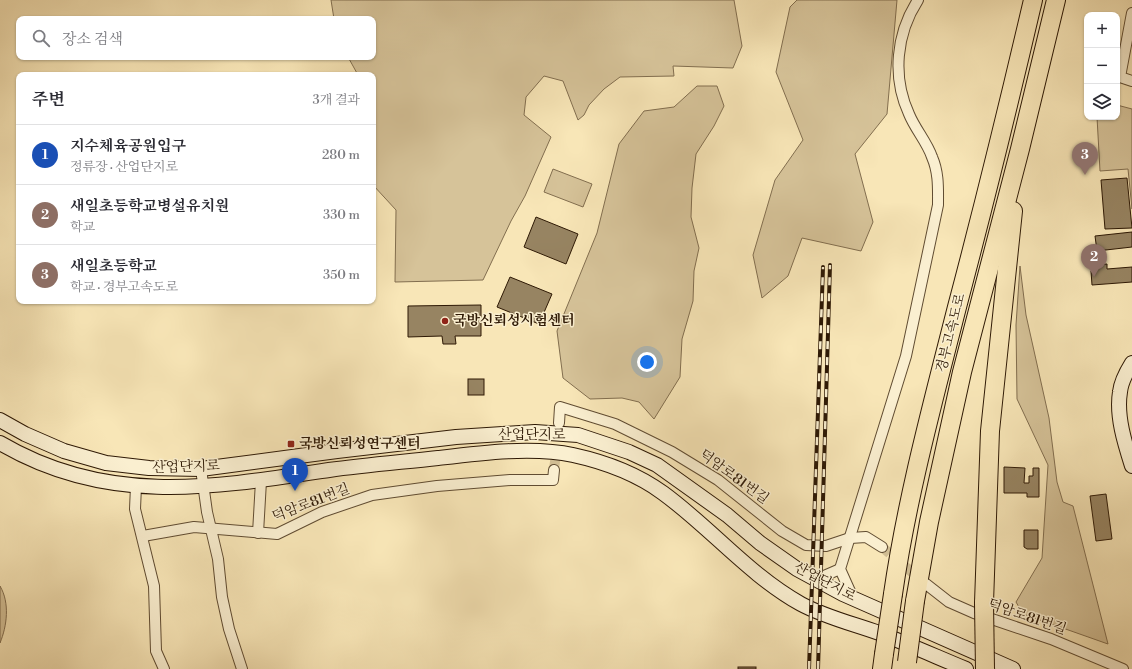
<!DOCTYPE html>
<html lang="ko">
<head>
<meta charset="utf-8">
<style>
  :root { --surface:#fff; --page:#f7f7f7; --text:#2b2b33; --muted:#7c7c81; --line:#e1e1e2; --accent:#7c3aed }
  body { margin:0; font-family:"Libre Bodoni","Noto Serif KR",serif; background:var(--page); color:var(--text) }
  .controls { position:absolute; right:12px; top:12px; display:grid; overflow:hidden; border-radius:8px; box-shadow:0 1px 3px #0004 }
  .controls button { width:36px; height:36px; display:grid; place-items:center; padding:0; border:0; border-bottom:1px solid var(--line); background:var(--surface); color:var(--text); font:20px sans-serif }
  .you { position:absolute; left:647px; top:362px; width:14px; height:14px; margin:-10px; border:3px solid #fff; border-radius:50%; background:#1a73e8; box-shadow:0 0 0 6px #1a73e833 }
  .badge { display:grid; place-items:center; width:26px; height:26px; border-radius:50%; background:var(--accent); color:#fff; font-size:13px; font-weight:700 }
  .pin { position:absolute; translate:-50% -33px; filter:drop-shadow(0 1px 2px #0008) }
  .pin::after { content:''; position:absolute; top:21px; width:14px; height:12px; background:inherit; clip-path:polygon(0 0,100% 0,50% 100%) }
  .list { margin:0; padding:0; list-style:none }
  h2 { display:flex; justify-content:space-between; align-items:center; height:52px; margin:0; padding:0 16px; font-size:17px }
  h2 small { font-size:13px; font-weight:400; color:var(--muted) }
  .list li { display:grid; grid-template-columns:26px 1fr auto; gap:12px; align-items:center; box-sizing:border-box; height:60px; padding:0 16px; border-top:1px solid var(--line) }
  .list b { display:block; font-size:15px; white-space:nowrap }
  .list p { margin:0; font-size:13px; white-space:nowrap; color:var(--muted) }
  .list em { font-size:13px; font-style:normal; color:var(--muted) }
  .icon { flex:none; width:22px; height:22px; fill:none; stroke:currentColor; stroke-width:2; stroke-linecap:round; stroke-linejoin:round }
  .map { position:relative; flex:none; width:1132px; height:669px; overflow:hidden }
  .search { position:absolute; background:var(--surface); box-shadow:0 1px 3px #0004; left:16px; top:16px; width:360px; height:44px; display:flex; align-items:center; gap:10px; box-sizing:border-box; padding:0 14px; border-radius:8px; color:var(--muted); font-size:15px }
  .panel { position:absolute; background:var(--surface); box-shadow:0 1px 3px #0004; left:16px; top:72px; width:360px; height:232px; border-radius:8px }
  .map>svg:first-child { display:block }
  .green { fill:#d6c399; stroke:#826e4f }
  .building { fill:#978462; stroke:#2e1905 }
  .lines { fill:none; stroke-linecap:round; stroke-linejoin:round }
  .street-tunnel { stroke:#d0bd93; stroke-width:10; stroke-dasharray:10 5; stroke-linecap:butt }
  .street-casing { stroke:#604c32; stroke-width:12 }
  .secondary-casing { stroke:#2e1905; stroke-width:16 }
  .highway-casing { stroke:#2e1905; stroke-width:20 }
  .street { stroke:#faefd0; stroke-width:10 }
  .secondary { stroke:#faefd0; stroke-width:14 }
  .highway { stroke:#f8e6b7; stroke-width:18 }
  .rail-casing { stroke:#2e1905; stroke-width:4 }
  .rail { stroke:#faefd0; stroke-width:2.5; stroke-dasharray:8; stroke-linecap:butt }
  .highway-bridge-casing { stroke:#2e1905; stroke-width:20; stroke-linecap:butt }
  .highway-bridge { stroke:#f8e6b7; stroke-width:18 }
  .poi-dot { fill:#8f2418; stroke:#faefd0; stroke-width:1.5 }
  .labels { text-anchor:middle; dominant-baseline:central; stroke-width:3; stroke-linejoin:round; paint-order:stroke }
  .poi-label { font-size:14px; font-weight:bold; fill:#2e1905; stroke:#faefd0; text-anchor:start }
  .street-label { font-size:14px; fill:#2e1905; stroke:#faefd0 }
</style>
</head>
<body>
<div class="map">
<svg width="1132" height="669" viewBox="0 0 1132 669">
  <rect width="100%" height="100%" fill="#f8e6b7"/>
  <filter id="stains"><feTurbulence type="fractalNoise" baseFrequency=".005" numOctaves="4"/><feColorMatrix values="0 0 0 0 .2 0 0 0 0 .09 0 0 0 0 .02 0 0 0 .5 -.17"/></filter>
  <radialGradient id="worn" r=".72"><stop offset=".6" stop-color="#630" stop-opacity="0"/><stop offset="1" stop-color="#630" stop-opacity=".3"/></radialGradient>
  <!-- green -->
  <g class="green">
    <path d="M331,0H734L742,46L733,68L673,66L674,76L620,77L604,89L589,105L584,115L578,120L563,81L544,76L526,97L524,115L551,137L525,196L511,221L483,280L395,282L396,210L373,185V75H358L348,57H373V19H334Z"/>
    <path d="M797,0H897L887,114L855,154L873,222L861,251L802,238L788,276L762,298L753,255L775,180L803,140L776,72L790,7Z"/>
    <path d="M697,86H717L724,106L714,126L696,154L692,188L691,217L699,248L694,271L693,301L682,339L680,377L654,419L639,402L622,398L590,399L563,378L557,331L597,233L619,144L644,111L674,107Z"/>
    <path d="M1117,105L1132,109V209L1128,169L1100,171L1097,117H1117Z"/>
    <path d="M553,169L592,184L583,207L544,192Z"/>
    <path d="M1020,266L1026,315L1049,418L1057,482L1063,502L1073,506L1108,644L1023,614L1016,602L1042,558L1048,465L1017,399L1016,325Z"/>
    <path d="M0,586C10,603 7,626 0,643Z"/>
  </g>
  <!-- building -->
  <g class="building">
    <path d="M1127,178L1132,228L1105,229L1101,180Z"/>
    <path d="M536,217L578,234L566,264L524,247Z"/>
    <path d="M1132,232V247L1097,251L1095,236Z"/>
    <path d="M1107,264V269L1132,267V282L1092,285L1091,271H1095V265Z"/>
    <path d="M510,277L552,294L539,324L497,307Z"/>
    <path d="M481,305V336H455L456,344H443L442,336L408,337V306Z"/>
    <rect x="468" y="379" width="16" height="16"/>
    <path d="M1004,467L1025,468L1024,483H1029V476H1033V468H1039V497H1027V493H1004Z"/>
    <path d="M1106,494L1112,539L1096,541L1090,496Z"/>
    <path d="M1024,530H1038V549H1027L1024,547Z"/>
    <rect x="738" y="667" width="18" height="2"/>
  </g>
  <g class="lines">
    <!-- street-tunnel -->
    <g class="street-tunnel">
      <path d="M554,470L559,427"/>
      <path d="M882,547L920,579"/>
    </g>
    <defs>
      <g id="street">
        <path d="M1132,13L1120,77L1132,81"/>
        <path d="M559,423L560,407L615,424L672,452L718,480L782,531L806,545L826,546L850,538L866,537L882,547"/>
        <path d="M201,469L207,512L218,559L222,597L229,629L242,669"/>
        <path d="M136,486L135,509L154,586L156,651L164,669"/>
        <path d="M258,533L261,481"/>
        <path d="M143,536L194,527L277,534L322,512L372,495L437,486L510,480H553L554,470"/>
        <path d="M817,579L840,569"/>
        <path d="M926,584L949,602L974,613L1051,639L1123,669"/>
        <path d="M853,598L840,569L906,356L938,205C938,189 939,173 932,157C927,142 915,129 909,114C892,77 896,34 918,0"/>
      </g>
      <g id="secondary">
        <path d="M1132,363C1127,371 1121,382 1120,392C1116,416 1125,444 1132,466"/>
        <path d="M0,420L25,434L64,451L106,463L149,468L201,469L337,451L456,437L535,432L578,435L629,452L657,465L727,515L760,543L797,569L843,594L1013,669"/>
        <path d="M0,443C107,506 212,488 329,470C365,465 402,462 438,458C479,453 533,446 573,455C605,462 637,474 663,493C711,528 749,575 801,604C825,617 854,624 879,633C908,644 937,657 966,669"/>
      </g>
      <g id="highway">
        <path d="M893,594C907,497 933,402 957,307C984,205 1009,103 1033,0"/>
        <path d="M915,601L929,522L962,372L1020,149L1056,0"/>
        <path d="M984,603L990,431L1013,211"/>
        <path d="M882,669L884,654"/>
      </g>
    </defs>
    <!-- street casing -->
    <use href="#street" class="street-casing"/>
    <!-- secondary casing -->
    <use href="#secondary" class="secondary-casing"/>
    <!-- highway casing -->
    <use href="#highway" class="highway-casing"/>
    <!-- street -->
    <use href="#street" class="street"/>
    <!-- secondary -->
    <use href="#secondary" class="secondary"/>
    <!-- highway -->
    <use href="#highway" class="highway"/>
    <defs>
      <g id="rail">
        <path d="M809,669L823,267"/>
        <path d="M818,669L830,265"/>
      </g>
    </defs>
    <!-- rail casing -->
    <use href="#rail" class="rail-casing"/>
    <!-- rail -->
    <use href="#rail" class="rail"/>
    <defs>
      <g id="highway-bridge">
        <path d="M984,603L985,669"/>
        <path d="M884,654L893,594"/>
        <path d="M907,662L915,601"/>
      </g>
    </defs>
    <!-- highway-bridge casing -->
    <use href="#highway-bridge" class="highway-bridge-casing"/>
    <!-- highway-bridge -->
    <use href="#highway-bridge" class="highway-bridge"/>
  </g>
  <!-- markers -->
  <g class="poi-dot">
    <circle cx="445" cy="321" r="4"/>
    <rect x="287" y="440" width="8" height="8" rx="2"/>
  </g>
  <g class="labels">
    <!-- poi labels -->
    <g class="poi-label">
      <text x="453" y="321">국방신뢰성시험센터</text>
      <text x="299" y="444">국방신뢰성연구센터</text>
    </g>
    <!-- street labels -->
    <g class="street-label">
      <text transform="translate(951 333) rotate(-76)">경부고속도로</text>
      <text x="532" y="435">산업단지로</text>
      <text transform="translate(186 467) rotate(-2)">산업단지로</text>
      <text transform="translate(734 477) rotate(36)">덕암로81번길</text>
      <text transform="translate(311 503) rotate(-21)">덕암로81번길</text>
      <text transform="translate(825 582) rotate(28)">산업단지로</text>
      <text transform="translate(1027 617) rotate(19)">덕암로81번길</text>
    </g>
  </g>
  <rect width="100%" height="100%" filter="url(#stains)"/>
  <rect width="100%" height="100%" fill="url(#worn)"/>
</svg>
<div class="controls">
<button>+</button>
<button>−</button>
<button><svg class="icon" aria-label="layers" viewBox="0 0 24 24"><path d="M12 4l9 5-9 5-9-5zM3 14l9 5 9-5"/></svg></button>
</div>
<div class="you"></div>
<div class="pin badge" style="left:295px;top:491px;background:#1a4fb4">1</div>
<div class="pin badge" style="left:1094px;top:277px;background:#8d6e63">2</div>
<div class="pin badge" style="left:1085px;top:175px;background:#8d6e63">3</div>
<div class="search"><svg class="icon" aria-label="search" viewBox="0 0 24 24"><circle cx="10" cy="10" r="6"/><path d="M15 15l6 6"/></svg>장소 검색</div>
<section class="panel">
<h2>주변<small>3개 결과</small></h2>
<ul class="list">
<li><span class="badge" style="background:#1a4fb4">1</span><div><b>지수체육공원입구</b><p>정류장 · 산업단지로</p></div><em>280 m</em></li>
<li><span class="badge" style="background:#8d6e63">2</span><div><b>새일초등학교병설유치원</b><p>학교</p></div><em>330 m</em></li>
<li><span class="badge" style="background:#8d6e63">3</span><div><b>새일초등학교</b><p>학교 · 경부고속도로</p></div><em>350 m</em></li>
</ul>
</section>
</div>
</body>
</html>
